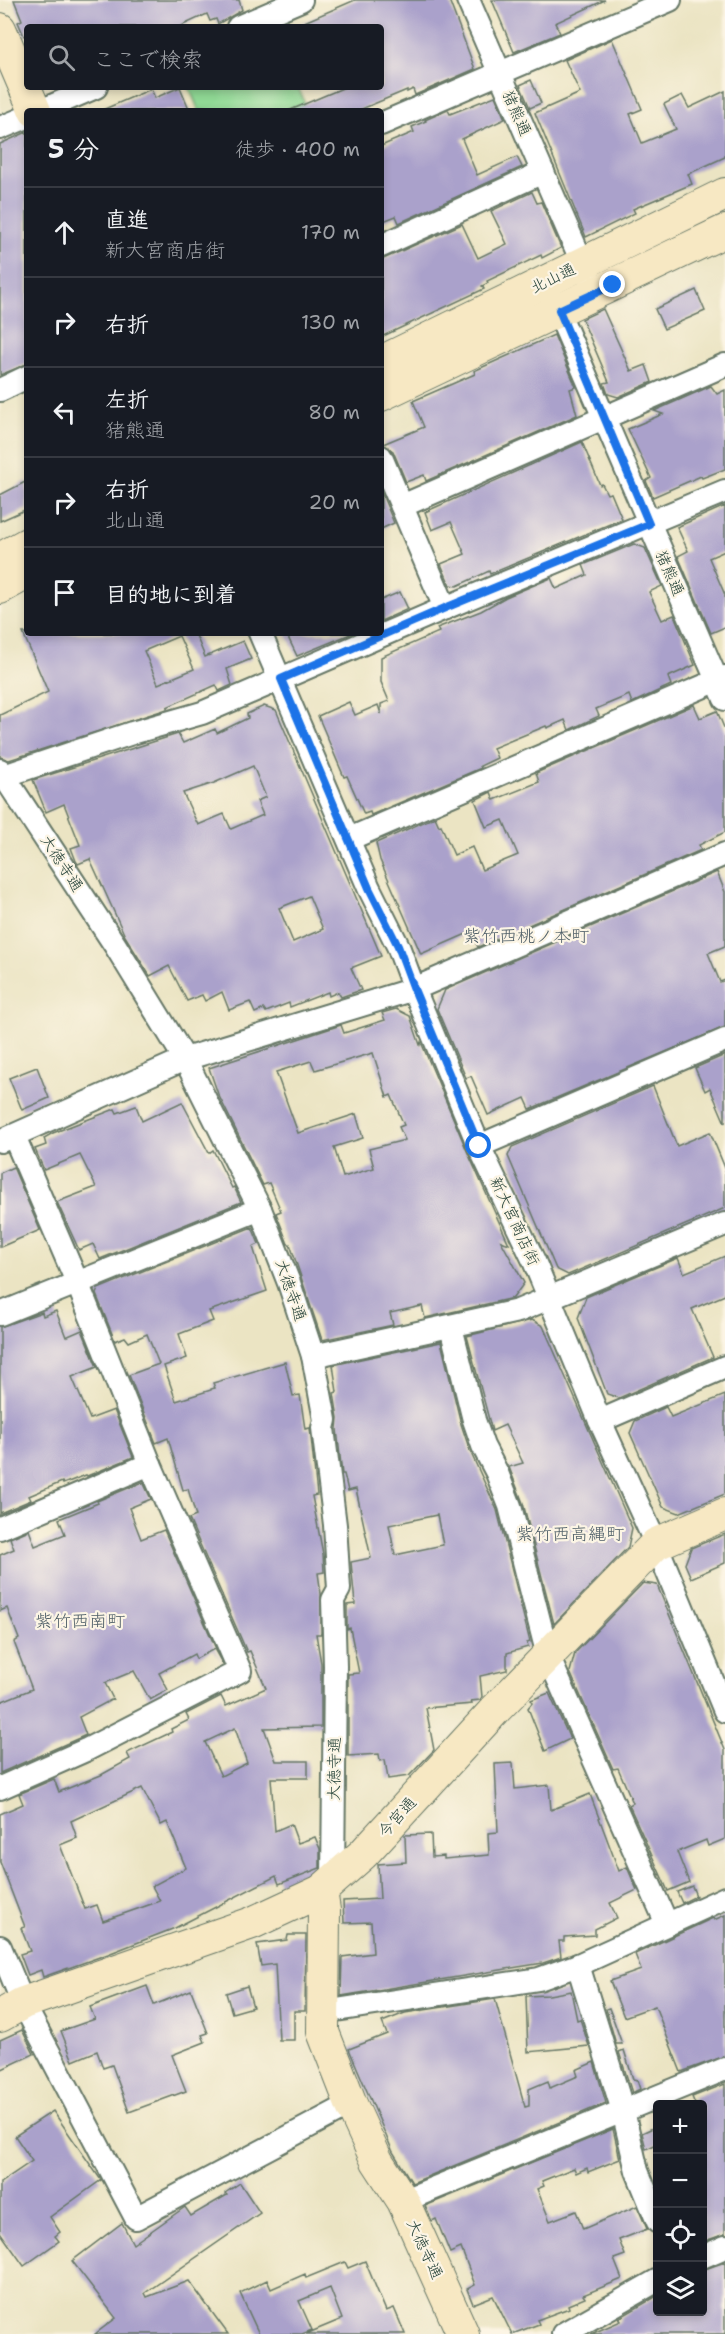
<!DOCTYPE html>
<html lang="ja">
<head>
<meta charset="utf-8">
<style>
  :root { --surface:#171b24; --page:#20242c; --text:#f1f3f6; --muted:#9ea1a6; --line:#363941 }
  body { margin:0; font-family:"Shantell Sans","Klee One",sans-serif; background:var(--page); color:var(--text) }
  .controls { position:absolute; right:18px; bottom:18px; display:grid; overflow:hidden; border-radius:6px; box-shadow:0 3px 9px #0003 }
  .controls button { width:54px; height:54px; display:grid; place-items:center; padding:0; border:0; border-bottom:2px solid var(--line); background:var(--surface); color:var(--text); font:30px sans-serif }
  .stop { position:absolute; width:18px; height:18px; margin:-14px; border:4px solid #1a73e8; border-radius:50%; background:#fff }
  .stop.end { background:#1a73e8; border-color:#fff; box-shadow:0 2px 6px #0008 }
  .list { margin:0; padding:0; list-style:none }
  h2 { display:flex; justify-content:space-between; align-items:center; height:78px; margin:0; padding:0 24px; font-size:26px }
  h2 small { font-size:20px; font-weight:400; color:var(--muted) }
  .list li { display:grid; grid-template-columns:39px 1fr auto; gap:18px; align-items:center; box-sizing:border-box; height:90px; padding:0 24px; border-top:2px solid var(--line) }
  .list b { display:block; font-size:22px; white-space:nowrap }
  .list p { margin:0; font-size:20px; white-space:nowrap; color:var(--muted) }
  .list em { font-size:20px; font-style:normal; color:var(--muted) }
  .icon { flex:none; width:33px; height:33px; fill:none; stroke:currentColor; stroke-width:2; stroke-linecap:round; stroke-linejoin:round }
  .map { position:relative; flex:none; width:725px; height:2334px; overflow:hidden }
  .search { position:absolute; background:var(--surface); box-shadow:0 3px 9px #0003; left:24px; top:24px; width:360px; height:66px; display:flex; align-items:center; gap:15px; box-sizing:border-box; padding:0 21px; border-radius:6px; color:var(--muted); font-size:22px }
  .panel { position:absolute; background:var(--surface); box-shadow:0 3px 9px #0003; left:24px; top:108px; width:360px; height:528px; border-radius:6px }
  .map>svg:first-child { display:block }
  .green { fill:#90d995; stroke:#588b64; stroke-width:1.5 }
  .building { fill:#aaa1cb; fill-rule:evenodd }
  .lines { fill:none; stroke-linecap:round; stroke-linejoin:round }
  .street-casing { stroke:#676; stroke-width:26 }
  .secondary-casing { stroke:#676; stroke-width:34 }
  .street { stroke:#fff; stroke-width:22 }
  .secondary { stroke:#f7e8c3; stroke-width:32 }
  .route { stroke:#1a73e8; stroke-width:8 }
  .labels { text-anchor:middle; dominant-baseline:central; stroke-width:4.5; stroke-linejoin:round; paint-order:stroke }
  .street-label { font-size:16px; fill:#1f3d34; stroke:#fcf5e5 }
  .neighbourhood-label { font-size:18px; fill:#506069; stroke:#fcf5e5 }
</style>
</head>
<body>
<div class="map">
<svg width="725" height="2334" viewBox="0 0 725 2334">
  <rect width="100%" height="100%" fill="#fcf5e5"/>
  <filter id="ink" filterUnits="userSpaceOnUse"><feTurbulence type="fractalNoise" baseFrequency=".0167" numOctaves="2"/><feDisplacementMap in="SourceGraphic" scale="12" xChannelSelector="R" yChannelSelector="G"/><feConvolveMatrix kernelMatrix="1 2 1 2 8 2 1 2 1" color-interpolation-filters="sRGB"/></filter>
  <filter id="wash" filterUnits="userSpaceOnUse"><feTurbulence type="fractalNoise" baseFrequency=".008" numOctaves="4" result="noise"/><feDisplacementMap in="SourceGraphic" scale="24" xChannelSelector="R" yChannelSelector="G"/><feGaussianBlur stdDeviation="1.35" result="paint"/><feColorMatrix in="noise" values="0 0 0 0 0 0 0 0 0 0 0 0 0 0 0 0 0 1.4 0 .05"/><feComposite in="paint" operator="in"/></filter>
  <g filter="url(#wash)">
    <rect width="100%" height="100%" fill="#ebe4c3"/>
    <!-- green -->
    <path class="green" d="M189,87H298L308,111H199Z"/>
    <g id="blocks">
      <!-- building -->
      <g class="building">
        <path d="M14,0H239L242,10L218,24L216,19L210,21L207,14L179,27H27V34L24,36L18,22L22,20Z"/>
        <path d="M355,0H449L475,69L415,95L413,89L407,92V90L357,111H288L345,87H381V27H293Z"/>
        <path d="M492,0H605L555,23L560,33L514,52Z"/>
        <path d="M612,39L642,109L630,114L642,143L676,129L664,104L682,95L689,108L725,91V157L688,174L692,184L633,209L635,213L586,237L535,113L580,93L565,60Z"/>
        <path d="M531,80L541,103L530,108L520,85Z"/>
        <path d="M180,87L190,111H100L151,89L155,98Z"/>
        <path d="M495,96L505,119L462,139L477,175L517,157L522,167L399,223L396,216L381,222V146L414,132L412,127L426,121L425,120L448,110L450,114Z"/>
        <path d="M27,132V364L0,375V144Z"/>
        <path d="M532,192L537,203L541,202L561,248L542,258L541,255L487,281L488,283L482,286L484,289L381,337V260L462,224L478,258L507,244L491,211Z"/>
        <path d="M696,290L705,311L664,329L655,309Z"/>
        <path d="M603,309L631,371L646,365L652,382L618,397L608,394L604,383L609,382L582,319Z"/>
        <path d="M554,335L576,387L570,389L577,415L426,481L424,475L406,482L393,451L383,444L424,427L413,401L475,374L474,371Z"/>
        <path d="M711,386L717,394L725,390V469L702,478L701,476L653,497L646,481L651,478L628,429L663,414L654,411Z"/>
        <path d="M582,442L600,485L602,484L607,494L611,493L622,519L490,574L489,571L457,586L450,585L441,564L465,554L451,522L432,530L425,512Z"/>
        <path d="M27,481V509L0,521V495Z"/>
        <path d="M381,492L394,523L381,529Z"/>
        <path d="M725,506V551L709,558L725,595V627L711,633L678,556L688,551L677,527Z"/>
        <path d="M634,544L645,548L662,586L649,592L662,620L674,615L695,665L668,677L671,685L632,703L629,695L596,709L599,716L569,730L565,720L547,728L546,726L493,748L497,758L480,766L481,768L371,815L370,812L364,814L347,776L344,777L318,716L349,702L355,715L378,705L381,714V704L389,701L381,682V657L439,632L437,628L481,611L506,597L551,578L556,589L587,575L583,565Z"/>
        <path d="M400,592L408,609L381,621V600Z"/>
        <path d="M23,633H195L205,657L243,641L251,659L227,669L232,685L219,691L216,685L167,707V709L9,760L0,757V715L48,692ZM179,636L194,669L158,684L144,651Z"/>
        <path d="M286,633H353L297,656Z"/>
        <path d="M694,705L700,718L717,711L725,730V832L699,845L701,850L478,947L471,932L421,954L380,860L376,843L435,817L439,826L441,825L454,855L472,847L482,870L518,855L503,820L486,827L475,800L491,792L494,800L539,782L536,773Z"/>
        <path d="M264,706L276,710L381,956L351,968L361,990L341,997L338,992L329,996L328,992L290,1007L289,1003L266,1012L264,1009L255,1013L250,1002L229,1010L222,992L205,1001L202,995L187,1001L169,966L150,976L125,936L90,859L78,864L76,861L71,848L80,845L64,804L46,812L33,780L178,734L183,743L215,729L217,733L248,718L247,714ZM253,766L266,797L257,801L263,815L231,829L224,814L198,825L183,793L214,783ZM309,896L323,929L293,942L279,908Z"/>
        <path d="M717,872L725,892V946L708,953L720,982L725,980V1027L530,1109L525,1098L488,1115L471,1076L466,1078L437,1009L445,990Z"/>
        <path d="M396,1009L410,1016L420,1045L421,1042L467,1151L509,1244L501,1241L524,1283L513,1298L425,1318L422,1306L390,1313L393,1325L322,1340L290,1244H288L276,1213L281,1211L269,1183L263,1185L218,1094L209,1068L341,1025L344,1033L385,1020L382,1013ZM373,1053L387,1097L391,1095L404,1125L399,1127L405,1140L369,1149L374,1168L343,1177L334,1147L363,1138L356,1114L298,1133L276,1072L311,1061L315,1070Z"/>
        <path d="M725,1055V1123L710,1088L705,1091L695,1068Z"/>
        <path d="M37,1067L49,1098L22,1110L9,1078Z"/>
        <path d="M653,1086L677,1146L710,1132L725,1168V1208L568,1275L556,1269L508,1156L512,1147Z"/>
        <path d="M182,1102L209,1153L213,1150L232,1188L234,1187L241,1202L100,1259L93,1244L79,1250L57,1202L96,1187L80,1155L44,1170L35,1149L46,1145L44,1138L53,1133L115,1109L117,1113L136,1106L142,1121Z"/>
        <path d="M13,1167L40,1230L0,1247V1173Z"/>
        <path d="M252,1227L259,1244L253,1247L267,1291L209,1311L213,1321L179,1334L187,1358L164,1366L176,1401L211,1390V1389L215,1388L213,1383L285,1362L293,1396L300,1395L305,1429L310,1428L317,1495L312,1496L323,1554L324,1572L318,1573L321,1594V1634H316L321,1663V1727L264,1728L276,1761H308V1778H271L275,1831L291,1824L298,1843L315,1837L320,1849V1868L279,1884L276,1876L175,1928L108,1954L43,1977L41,1970L28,1975L20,1954L30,1951L21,1928L25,1927L0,1862V1814L23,1804L19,1794L54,1779L59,1792L101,1775L130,1759L127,1753L172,1732L171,1729L189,1720L186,1714L221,1696L226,1706L266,1688L250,1651L247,1652L189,1519L196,1516L188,1489L183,1490L168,1438L156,1443L129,1375L159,1364L147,1334L129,1342L125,1337L115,1341L96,1294L98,1289ZM235,1728L247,1763L221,1776L205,1742ZM142,1788L161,1825L167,1822L186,1868L152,1886L160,1901L103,1921L97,1905L85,1909L60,1845L77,1838L71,1821Z"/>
        <path d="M725,1256V1295L692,1309L713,1357L619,1398L607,1394L578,1318L586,1297L678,1258L684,1273Z"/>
        <path d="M56,1311L66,1337L82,1330L97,1367L72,1377L90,1419L114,1410L133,1457L87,1476L86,1475L63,1484L62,1482L29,1496L31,1500L0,1513V1327L42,1312L43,1316Z"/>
        <path d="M532,1320L543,1326L632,1528L628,1547L554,1624L523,1503L509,1467L523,1463L505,1425L492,1431L467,1336Z"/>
        <path d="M441,1342L461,1424L470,1451L497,1510L530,1642L527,1643L528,1647L507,1653V1670L480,1676L482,1697L480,1700L471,1701L472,1704L426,1708L434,1750L409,1776L388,1779L385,1760L380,1761L379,1754L348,1756V1674L359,1673L350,1628L347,1629V1605L355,1604L351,1562L371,1558L356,1489L348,1491L344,1474H342L337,1429L338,1418L334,1393L337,1392L333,1365ZM437,1515L443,1545L395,1555L389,1525Z"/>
        <path d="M725,1395V1494L679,1513L663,1507L630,1433L635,1421L666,1407L671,1417Z"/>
        <path d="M143,1482L151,1499L129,1508L141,1539L164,1530L223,1665L214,1649L196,1659L194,1654L159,1673L168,1690L150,1700L134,1671L105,1683L113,1699L79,1717L86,1735L0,1773V1702L32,1689L14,1642L19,1639L7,1608L0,1611V1555L14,1549L10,1538L29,1530L35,1546L65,1534L59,1519L98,1503L97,1501Z"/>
        <path d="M725,1534V1563L691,1578L685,1564L691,1548Z"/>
        <path d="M643,1583L657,1585L725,1750V1839L708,1846L706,1840L677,1852L689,1882L668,1891L629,1805L633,1803L618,1768L613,1769L570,1672L575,1653Z"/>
        <path d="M549,1693L570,1739L545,1751L528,1708L532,1703L531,1700Z"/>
        <path d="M513,1763L515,1789L549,1785L551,1810L590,1794L619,1871L627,1867L637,1890L610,1903L617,1918L595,1929V1935L564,1937V1941H559L561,1957L543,1963L341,1996L342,1957L373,1953L371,1922L344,1923L343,1901L380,1899L378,1864L406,1862L405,1835L431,1834L432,1857L444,1856V1859L489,1855L488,1833L498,1832L495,1764Z"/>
        <path d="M692,1886L696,1896L682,1903L677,1892Z"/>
        <path d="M725,1915V2056L681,2072L655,2006L624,2017L610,1981L641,1970L635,1954L713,1918L714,1920Z"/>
        <path d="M288,1935H306L305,2011H294V2040H279L275,1964L261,1966L257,1944L287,1940Z"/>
        <path d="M147,1986L154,2005L191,1990L208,2033L202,2035L205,2042L172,2055L186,2091L129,2112L112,2065L103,2068L97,2051L73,2061L61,2031L95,2019L90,2007Z"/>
        <path d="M247,1986L253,2007L232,2013L226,1993Z"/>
        <path d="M571,1991L577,2020L580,2019L589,2046L528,2052L526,1996L549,1995Z"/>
        <path d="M495,1999L525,2107L529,2106V2089L548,2081L550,2088L578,2076L576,2070L594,2062L606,2103L412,2183L393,2152L349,2049L387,2034L382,2022L405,2013Z"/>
        <path d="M609,2008L615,2024L622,2044H616L606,2009Z"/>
        <path d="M22,2030L34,2054L0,2070V2040Z"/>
        <path d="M624,2050L633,2079L637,2080L640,2089L632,2093L619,2052Z"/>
        <path d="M725,2084V2234L702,2242V2104H695L692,2097Z"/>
        <path d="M53,2111L101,2180L50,2217L60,2232L55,2236L59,2241L24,2266L0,2232V2183L32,2161L15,2136Z"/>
        <path d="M657,2126V2144L646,2149L642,2133Z"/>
        <path d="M613,2129L620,2159L588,2172L587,2168L576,2173L574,2168L542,2181L544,2186L537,2189L550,2221L576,2211L583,2229L637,2206L647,2229L619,2240L625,2255L614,2259L622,2279L583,2295L585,2298L568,2305L569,2308L537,2320L539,2324L512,2334L493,2296L473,2304L467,2289L475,2285L461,2248L450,2253L436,2219L432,2221L425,2206Z"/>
        <path d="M240,2183L260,2213L145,2293L147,2297L189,2281L228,2334H95L116,2318L72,2261L122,2223L133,2244L185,2207L191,2216L227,2195L225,2193Z"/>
        <path d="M365,2261L386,2311L394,2308L405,2334H306L342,2319L330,2288L299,2301L312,2330L302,2334H259L240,2293L267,2280L271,2289L305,2274L306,2278L345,2262L348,2268Z"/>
        <path d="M725,2262V2334H591L621,2321L619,2318L657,2296V2312H702V2270Z"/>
      </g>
    </g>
  </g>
  <g filter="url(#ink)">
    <use href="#blocks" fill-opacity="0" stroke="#676" stroke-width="1.5"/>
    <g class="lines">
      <defs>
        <g id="street">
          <path d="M468,0L588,276"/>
          <path d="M238,27L301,0"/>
          <path d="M40,111L96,87"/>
          <path d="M381,124L670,0"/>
          <path d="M0,128L27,117"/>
          <path d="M381,246L543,172"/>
          <path d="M552,297L725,699"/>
          <path d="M0,390L27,377"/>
          <path d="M381,457L445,608"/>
          <path d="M402,506L725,365"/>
          <path d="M260,633L369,888L398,946L414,989L479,1146L534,1261L600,1421L656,1544L725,1711"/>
          <path d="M0,770L115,945L185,1059L260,1209L289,1283L313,1356L325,1420L323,1428L335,1525L339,1589L333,1600L335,1666L333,1881"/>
          <path d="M4,776L132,733L202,713L445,608L725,491"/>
          <path d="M349,839L725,677"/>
          <path d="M1,1141L185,1059L414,989L725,854"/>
          <path d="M479,1146L725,1040"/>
          <path d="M0,1314L260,1209"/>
          <path d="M451,1327L474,1420L483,1446L497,1473L510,1506L548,1656L667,1924"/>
          <path d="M313,1356L518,1311L725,1224"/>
          <path d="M600,1421L725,1367"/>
          <path d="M0,1528L150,1464"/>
          <path d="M0,1788L88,1749L240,1671L150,1464L77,1282L14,1136"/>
          <path d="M0,1947L23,2003L136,2218L351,2104"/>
          <path d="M578,1965L623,2111L637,2171L658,2222"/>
          <path d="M323,2012L539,1979L578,1965L725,1898"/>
          <path d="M403,2201L725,2069"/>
          <path d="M702,2257L725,2247"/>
          <path d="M563,2334L658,2280"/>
        </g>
        <g id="secondary">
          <path d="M0,29L35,111"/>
          <path d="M381,362L725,194"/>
          <path d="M381,395L725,231"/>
          <path d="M0,559L27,544"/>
          <path d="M0,588L27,573"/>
          <path d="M321,1891L324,1910L323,2032L351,2104L377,2161L403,2201L463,2334"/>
          <path d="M0,2016L23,2003L252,1923L321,1891L363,1854L494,1711L656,1544L725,1514"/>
        </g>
      </defs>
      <!-- street casing -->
      <use href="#street" class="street-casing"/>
      <!-- secondary casing -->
      <use href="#secondary" class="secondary-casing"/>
      <!-- street -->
      <use href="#street" class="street"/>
      <!-- secondary -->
      <use href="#secondary" class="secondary"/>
    </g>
  </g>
  <g class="lines" filter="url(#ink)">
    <!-- route -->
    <path class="route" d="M479,1146L414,989L398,946L369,888L281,679L445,608L649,524L559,310L613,285"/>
  </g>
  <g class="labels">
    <!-- street labels -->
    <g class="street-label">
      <text transform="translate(517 113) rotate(66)">猪熊通</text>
      <text transform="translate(553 278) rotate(-26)">北山通</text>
      <text transform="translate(670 573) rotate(66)">猪熊通</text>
      <text transform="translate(62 863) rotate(57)">大徳寺通</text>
      <text transform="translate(515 1221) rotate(65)">新大宮商店街</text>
      <text transform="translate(291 1290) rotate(71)">大徳寺通</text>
      <text transform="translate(334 1769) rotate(-89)">大徳寺通</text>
      <text transform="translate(397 1817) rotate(-48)">今宮通</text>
      <text transform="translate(425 2249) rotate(65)">大徳寺通</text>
    </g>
    <!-- neighbourhood labels -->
    <g class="neighbourhood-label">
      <text x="526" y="936">紫竹西桃ノ本町</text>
      <text x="570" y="1534">紫竹西高縄町</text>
      <text x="80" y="1621">紫竹西南町</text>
    </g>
  </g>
</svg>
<div class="controls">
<button>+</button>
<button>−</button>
<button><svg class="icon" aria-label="locate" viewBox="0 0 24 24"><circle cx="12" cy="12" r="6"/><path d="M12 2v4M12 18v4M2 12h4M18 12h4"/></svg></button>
<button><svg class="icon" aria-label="layers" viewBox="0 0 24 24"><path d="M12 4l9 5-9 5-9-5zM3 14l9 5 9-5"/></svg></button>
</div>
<div class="stop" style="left:479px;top:1146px"></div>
<div class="stop end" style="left:613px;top:285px"></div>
<div class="search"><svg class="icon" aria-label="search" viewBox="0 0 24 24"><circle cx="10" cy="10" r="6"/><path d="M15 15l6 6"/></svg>ここで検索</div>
<section class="panel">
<h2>5 分<small>徒歩 · 400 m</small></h2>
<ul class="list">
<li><svg class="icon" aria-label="ahead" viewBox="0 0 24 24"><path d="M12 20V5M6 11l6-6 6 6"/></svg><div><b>直進</b><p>新大宮商店街</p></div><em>170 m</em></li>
<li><svg class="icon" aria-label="right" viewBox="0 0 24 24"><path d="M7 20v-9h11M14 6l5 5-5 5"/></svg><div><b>右折</b></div><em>130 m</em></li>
<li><svg class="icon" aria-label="left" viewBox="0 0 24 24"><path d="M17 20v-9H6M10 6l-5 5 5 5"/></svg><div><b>左折</b><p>猪熊通</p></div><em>80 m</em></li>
<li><svg class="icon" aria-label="right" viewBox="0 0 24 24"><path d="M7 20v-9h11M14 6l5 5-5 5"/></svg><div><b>右折</b><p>北山通</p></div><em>20 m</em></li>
<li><svg class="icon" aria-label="arrive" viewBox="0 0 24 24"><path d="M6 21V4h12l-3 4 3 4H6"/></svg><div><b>目的地に到着</b></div></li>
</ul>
</section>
</div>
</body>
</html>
